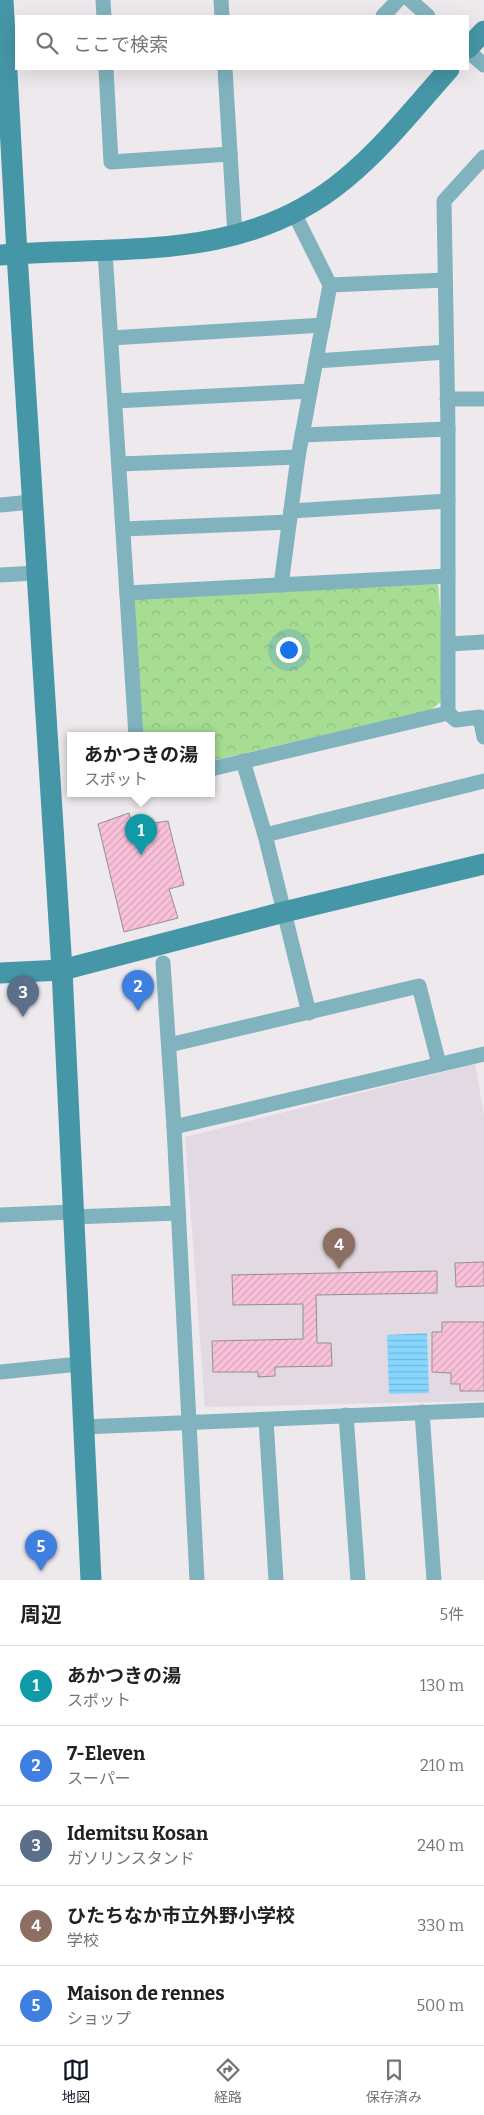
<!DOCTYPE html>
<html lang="ja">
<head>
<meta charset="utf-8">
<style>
  :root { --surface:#fff; --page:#f6f6f6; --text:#202124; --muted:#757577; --line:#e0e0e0; --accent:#111827 }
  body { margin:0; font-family:Bitter,"Noto Sans JP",serif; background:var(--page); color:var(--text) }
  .you { position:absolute; left:288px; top:649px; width:18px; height:18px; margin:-12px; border:4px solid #fff; border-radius:50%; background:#1a73e8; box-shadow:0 0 0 8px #1a73e833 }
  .badge { display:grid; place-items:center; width:32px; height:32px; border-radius:50%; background:var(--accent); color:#fff; font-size:16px; font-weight:700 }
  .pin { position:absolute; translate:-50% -41px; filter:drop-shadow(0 1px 2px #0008) }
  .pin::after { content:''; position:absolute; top:26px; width:18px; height:15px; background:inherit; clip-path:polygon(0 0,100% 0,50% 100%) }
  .popup { position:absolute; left:67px; top:732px; width:148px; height:65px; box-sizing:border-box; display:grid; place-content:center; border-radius:0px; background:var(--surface); filter:drop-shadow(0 1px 4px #0005); font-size:16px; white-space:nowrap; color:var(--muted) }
  .popup b { font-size:19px; color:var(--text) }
  .popup::after { content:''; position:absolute; left:50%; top:100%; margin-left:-10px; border:10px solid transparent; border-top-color:var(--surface) }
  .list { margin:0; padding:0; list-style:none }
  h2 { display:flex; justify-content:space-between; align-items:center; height:65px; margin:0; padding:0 20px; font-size:21px }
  h2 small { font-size:16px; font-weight:400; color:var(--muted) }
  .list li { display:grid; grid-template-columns:32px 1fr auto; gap:15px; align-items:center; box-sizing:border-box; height:80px; padding:0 20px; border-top:1px solid var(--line) }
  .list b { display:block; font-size:19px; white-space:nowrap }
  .list p { margin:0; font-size:16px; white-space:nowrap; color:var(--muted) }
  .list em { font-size:16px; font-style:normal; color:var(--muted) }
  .icon { flex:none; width:28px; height:28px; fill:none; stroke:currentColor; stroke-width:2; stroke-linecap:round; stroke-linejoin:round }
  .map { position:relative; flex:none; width:484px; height:1580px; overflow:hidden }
  .search { position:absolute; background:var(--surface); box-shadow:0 5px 20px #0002; left:15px; right:15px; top:15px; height:55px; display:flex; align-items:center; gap:12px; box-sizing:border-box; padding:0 18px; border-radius:0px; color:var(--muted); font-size:19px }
  .sheet { height:465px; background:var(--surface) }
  nav { display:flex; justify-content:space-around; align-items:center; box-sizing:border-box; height:70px; border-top:1px solid var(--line); background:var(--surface); font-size:14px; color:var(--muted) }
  nav a { display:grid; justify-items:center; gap:2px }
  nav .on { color:var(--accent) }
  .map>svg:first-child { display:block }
  .built { fill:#e3d9e2 }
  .forest { fill:url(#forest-crowns) }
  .water { fill:url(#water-rules) }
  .building { fill:url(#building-hatch); stroke:#948f91 }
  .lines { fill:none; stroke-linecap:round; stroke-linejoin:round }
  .street { stroke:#81b3be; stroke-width:15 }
  .secondary { stroke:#4596a7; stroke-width:21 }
</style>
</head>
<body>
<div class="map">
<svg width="484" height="1580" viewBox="0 0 484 1580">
  <defs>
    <pattern id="forest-crowns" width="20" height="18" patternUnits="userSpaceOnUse" patternTransform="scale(1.25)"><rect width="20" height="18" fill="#a7dd93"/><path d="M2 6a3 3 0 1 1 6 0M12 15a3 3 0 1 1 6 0" fill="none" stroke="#8fbd7e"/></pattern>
    <pattern id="water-rules" width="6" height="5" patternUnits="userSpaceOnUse" patternTransform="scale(1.25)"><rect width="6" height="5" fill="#87d6ff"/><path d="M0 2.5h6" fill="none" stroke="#74b7da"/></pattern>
    <pattern id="building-hatch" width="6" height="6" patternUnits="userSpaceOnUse" patternTransform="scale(1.25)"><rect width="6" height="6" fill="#fac1db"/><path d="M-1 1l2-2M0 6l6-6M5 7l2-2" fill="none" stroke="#d5a5bb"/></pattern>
  </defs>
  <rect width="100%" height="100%" fill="#ede9ed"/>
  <!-- built -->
  <path class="built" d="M475,1064L484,1115V1401L205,1407L185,1137Z"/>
  <!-- forest -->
  <path class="forest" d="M438,584L443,641V700L431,710L211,761V736H143L134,597Z"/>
  <!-- water -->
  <path class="water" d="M427,1333L429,1393L389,1394L387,1335Z"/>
  <!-- building -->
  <g class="building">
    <path d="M129,813L132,826L168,821L184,885L169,889L178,918L124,932L98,824Z"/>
    <path d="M484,1262V1286L456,1287L455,1263Z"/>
    <path d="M437,1271V1293L316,1295L317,1343H331L332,1366L275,1367V1376L258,1377V1372H213L212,1341L303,1339V1304L233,1305L232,1275Z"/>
    <path d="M442,1322H484V1391H460V1384H451V1373L432,1372V1332H442Z"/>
  </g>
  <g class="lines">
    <!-- street -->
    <g class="street">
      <path d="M103,0L104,16"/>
      <path d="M221,0L222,16"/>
      <path d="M410,0L428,16"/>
      <path d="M383,16L398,0"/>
      <path d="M468,51L484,65"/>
      <path d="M106,69L111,162L230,154"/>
      <path d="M225,69L235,236"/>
      <path d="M105,251L136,736"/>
      <path d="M330,285L445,280"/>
      <path d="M111,338L323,325"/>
      <path d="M316,361L446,352"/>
      <path d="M447,399H484"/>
      <path d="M115,401L310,391"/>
      <path d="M302,435L448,429"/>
      <path d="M119,464L298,457"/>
      <path d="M0,505L32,502"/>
      <path d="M291,511L448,501"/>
      <path d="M123,529L289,522"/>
      <path d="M0,575L36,573"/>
      <path d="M281,585L298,457L330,285L294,213"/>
      <path d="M127,593L448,576"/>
      <path d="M449,644L484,642"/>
      <path d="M448,713V429L444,201L484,157"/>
      <path d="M448,713L456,720L480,717L484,737"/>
      <path d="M243,761L265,835L309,1013"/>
      <path d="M211,769L448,713"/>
      <path d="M265,835L484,781"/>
      <path d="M163,963L174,1127L197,1580"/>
      <path d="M169,1045L419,986L439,1064"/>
      <path d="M174,1127L484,1054"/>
      <path d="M0,1215L72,1212"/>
      <path d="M73,1217L178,1213"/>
      <path d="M0,1372L79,1364"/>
      <path d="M422,1412L434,1580"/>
      <path d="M346,1415L358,1580"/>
      <path d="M266,1420L276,1580"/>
      <path d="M83,1427L484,1410"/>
    </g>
    <!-- secondary -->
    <g class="secondary">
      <path d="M3,0L17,254L62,970L91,1580"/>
      <path d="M468,48L484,31"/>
      <path d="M0,255C122,245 243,264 345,179C384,147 416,106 449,69"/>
      <path d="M0,973L62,970L284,912L484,864"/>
    </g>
  </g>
</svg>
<div class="you"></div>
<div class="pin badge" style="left:141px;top:855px;background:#0f9aa8">1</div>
<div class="popup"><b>あかつきの湯</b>スポット</div>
<div class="pin badge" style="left:138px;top:1011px;background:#3f7fe0">2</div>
<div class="pin badge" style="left:23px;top:1017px;background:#5c6f8a">3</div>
<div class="pin badge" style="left:339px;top:1269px;background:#8d6e63">4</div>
<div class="pin badge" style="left:41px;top:1571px;background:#3f7fe0">5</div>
<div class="search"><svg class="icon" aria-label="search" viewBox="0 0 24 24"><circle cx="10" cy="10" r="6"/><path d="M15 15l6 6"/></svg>ここで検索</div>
</div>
<section class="sheet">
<h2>周辺<small>5件</small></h2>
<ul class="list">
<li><span class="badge" style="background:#0f9aa8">1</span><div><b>あかつきの湯</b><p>スポット</p></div><em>130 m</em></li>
<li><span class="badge" style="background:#3f7fe0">2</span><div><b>7-Eleven</b><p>スーパー</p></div><em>210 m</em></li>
<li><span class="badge" style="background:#5c6f8a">3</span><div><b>Idemitsu Kosan</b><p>ガソリンスタンド</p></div><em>240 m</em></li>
<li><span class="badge" style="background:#8d6e63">4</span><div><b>ひたちなか市立外野小学校</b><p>学校</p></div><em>330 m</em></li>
<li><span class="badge" style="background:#3f7fe0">5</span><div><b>Maison de rennes</b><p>ショップ</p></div><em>500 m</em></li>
</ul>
</section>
<nav>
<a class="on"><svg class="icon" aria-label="map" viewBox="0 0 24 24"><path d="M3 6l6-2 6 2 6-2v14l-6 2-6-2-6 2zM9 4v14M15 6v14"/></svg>地図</a>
<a><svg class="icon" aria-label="directions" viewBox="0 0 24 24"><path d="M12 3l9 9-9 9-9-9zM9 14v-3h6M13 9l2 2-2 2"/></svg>経路</a>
<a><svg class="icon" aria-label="saved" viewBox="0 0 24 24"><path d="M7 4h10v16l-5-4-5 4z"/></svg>保存済み</a>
</nav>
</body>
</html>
